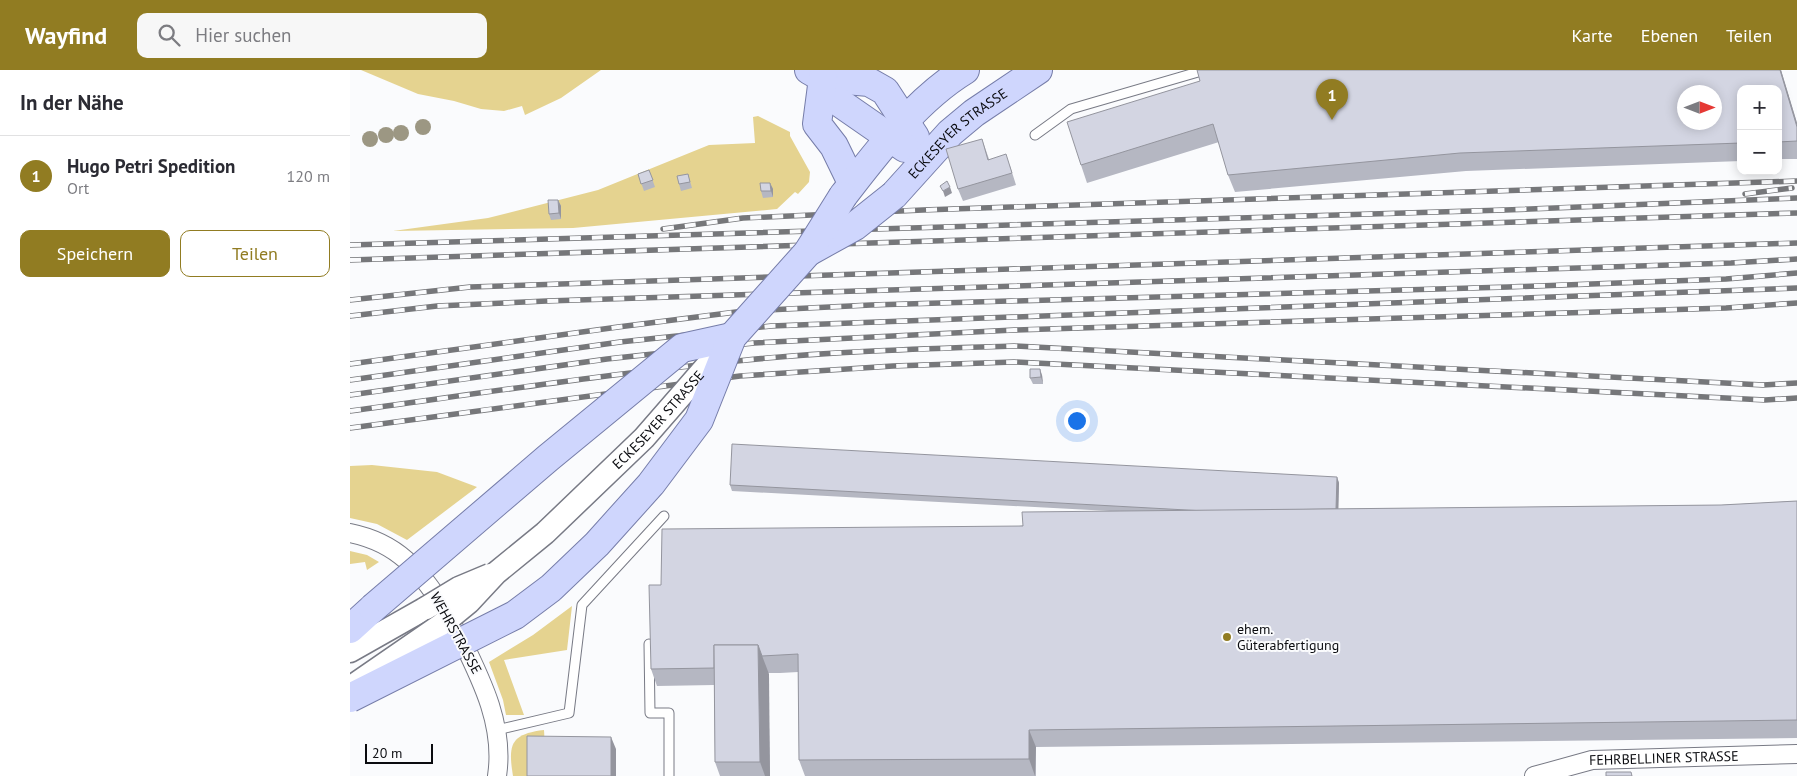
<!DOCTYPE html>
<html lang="de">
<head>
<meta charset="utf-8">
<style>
  :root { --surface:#fff; --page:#f7f7f7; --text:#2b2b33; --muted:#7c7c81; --line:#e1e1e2; --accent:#917c22 }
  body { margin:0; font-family:"PT Sans",sans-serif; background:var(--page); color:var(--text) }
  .controls { position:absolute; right:15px; top:15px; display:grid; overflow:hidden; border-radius:10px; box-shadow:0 2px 12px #0003 }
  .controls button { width:45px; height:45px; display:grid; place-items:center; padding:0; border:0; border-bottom:1px solid var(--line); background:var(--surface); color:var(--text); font:25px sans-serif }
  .compass { position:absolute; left:1327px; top:15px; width:45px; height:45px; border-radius:50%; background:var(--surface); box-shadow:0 2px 12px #0003; rotate:90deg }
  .scale { position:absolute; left:15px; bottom:12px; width:68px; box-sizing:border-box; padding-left:5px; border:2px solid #0b0c10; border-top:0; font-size:14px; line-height:18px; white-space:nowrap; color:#0b0c10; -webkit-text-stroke:4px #fafbfd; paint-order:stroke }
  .you { position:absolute; left:726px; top:350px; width:18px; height:18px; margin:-12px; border:4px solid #fff; border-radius:50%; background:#1a73e8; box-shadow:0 0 0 8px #1a73e833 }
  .badge { display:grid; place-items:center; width:32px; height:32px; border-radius:50%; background:var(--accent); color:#fff; font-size:16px; font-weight:700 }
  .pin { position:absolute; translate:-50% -41px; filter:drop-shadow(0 1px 2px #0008) }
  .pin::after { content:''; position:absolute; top:26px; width:18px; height:15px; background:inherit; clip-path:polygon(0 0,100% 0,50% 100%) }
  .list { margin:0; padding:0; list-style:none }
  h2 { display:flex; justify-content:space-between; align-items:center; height:65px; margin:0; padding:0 20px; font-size:21px }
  h2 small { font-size:16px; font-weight:400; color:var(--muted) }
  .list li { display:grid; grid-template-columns:32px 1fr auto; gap:15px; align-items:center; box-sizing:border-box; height:80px; padding:0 20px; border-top:1px solid var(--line) }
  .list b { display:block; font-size:19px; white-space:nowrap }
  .list p { margin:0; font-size:16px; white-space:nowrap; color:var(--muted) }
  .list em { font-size:16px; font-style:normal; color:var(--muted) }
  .actions { display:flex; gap:10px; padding:15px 20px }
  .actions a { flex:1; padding:11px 0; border:1px solid var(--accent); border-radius:10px; text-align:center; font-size:18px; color:var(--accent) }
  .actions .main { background:var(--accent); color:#fff }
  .icon { flex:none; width:28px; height:28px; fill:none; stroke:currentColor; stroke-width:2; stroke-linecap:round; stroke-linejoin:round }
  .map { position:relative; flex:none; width:1447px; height:706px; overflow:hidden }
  header { display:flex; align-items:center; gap:30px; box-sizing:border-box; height:70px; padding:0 25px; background:var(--accent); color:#fff }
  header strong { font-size:24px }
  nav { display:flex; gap:28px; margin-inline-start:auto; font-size:18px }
  .search { width:350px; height:45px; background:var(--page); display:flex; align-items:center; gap:12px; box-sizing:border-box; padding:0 18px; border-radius:10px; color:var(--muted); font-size:19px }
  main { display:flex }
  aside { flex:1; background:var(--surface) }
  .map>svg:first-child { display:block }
  .green { fill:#e5d390 }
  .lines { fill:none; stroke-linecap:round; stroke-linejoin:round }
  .service-casing { stroke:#787a85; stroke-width:11 }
  .minor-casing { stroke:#787a85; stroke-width:20 }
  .tertiary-casing { stroke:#787a85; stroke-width:25 }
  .primary-casing { stroke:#767da9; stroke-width:30 }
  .service { stroke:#fff; stroke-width:9 }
  .minor { stroke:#fff; stroke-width:18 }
  .tertiary { stroke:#fff; stroke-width:22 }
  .primary { stroke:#cfd6fd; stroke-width:28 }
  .rail-casing { stroke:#76777a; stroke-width:5.5 }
  .rail { stroke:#fafbfd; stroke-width:4; stroke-dasharray:11; stroke-linecap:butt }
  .tertiary-bridge-casing { stroke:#787a85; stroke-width:25; stroke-linecap:butt }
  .primary-bridge-casing { stroke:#767da9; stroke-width:30; stroke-linecap:butt }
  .tertiary-bridge { stroke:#fff; stroke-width:22 }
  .primary-bridge { stroke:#cfd6fd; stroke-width:28 }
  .tree { fill:#9c9783 }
  .wall { fill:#b5b7c2 }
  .shaded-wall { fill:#94959e }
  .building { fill:#d3d5e2; stroke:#94959e; fill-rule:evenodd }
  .poi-dot { fill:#917c22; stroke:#fafbfd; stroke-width:2 }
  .labels { text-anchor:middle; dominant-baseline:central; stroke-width:4; stroke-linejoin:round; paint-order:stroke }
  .street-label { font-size:14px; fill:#0b0c10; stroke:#fafbfd }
  .poi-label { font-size:14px; fill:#0b0c10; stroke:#fafbfd; text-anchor:start }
</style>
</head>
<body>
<header>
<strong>Wayfind</strong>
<div class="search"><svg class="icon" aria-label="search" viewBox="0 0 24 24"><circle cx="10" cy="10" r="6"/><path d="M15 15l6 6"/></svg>Hier suchen</div>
<nav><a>Karte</a><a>Ebenen</a><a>Teilen</a></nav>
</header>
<main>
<aside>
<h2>In der Nähe<small></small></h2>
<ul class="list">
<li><span class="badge">1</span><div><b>Hugo Petri Spedition</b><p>Ort</p></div><em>120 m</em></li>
</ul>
<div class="actions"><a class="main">Speichern</a><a>Teilen</a></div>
</aside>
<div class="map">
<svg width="1447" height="706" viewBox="0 0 1447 706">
  <rect width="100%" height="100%" fill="#fafbfd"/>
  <!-- green -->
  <g class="green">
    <path d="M11,0H251L211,28L175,45L172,36L154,41L131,39L104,31L68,24Z"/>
    <path d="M408,46L440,62V66L460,102L459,112L448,124L445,122L427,139L223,158L43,161L138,148L248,120L359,75L405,73L403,47Z"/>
    <path d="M22,395L87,402L127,417L57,470L27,454L0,448V396Z"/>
    <path d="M0,481L17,485L29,492L17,500L15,492L0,494Z"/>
    <path d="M222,536L217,580L154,590L174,645H156L153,630L139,592L183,565Z"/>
    <path d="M194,660L195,678L182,706H163C158,675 160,664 194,660Z"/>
  </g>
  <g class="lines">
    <defs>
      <g id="service">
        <path d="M685,65L721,39L855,0"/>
        <path d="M299,574L300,643H319V706"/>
        <path d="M147,660L219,643L232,535L314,446"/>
      </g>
      <g id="minor">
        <path d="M0,463C49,473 69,500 95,539"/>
        <path d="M108,562C130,607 155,654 147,706"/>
        <path id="s1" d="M1184,706L1242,690L1447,684"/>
      </g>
      <path id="tertiary" d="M0,581L76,538"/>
      <g id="primary">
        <path d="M459,0L473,8L519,12L535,21L565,67"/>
        <path d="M473,8L480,26L555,78"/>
        <path d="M473,8L467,54L484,76L502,113"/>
        <path id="s2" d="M544,125L600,63L624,43L688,0"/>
        <path d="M493,126C528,81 566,30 615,0"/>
        <path d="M0,559L23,538"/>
      </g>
    </defs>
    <!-- service casing -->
    <use href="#service" class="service-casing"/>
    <!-- minor casing -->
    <use href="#minor" class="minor-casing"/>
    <!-- tertiary casing -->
    <use href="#tertiary" class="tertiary-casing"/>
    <!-- primary casing -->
    <use href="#primary" class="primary-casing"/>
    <!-- service -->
    <use href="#service" class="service"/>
    <!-- minor -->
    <use href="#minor" class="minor"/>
    <!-- tertiary -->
    <use href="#tertiary" class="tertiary"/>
    <!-- primary -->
    <use href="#primary" class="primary"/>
    <defs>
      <g id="rail">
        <path d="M1395,124L1442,118"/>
        <path d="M313,159L393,148L573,140L1447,111"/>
        <path d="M0,175L1155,140L1447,128"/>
        <path d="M0,190L1447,143"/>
        <path d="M0,230L120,217L1447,173"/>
        <path d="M0,246L87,236L197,231L1381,193L1447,189"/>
        <path d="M0,294L268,257L394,241L521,235L1158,217L1376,209L1447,203"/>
        <path d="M0,310L270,272L421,256L1447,218"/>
        <path d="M0,325L257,289L404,273L664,260L1376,238L1447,233"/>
        <path d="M0,341C132,323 264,303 397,290C486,281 575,279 664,276L1413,315L1447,313"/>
        <path d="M0,358L390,306L543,296L664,292L1415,330L1447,328"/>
      </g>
    </defs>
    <!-- rail casing -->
    <use href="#rail" class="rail-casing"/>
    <!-- rail -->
    <use href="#rail" class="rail"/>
    <defs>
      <g id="tertiary-bridge">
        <path d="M76,538L109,518L140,505"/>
        <path id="s3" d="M4,615L91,555L119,532L146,503L195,463L294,368L375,275"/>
      </g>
      <g id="primary-bridge">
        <path d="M458,182L505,156L544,125"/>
        <path d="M23,538L198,388L332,278L382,267"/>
        <path d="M0,628L165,545L201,518L247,474L301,414L349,350L382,267L458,182L493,126"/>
      </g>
    </defs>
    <!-- tertiary-bridge casing -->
    <use href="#tertiary-bridge" class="tertiary-bridge-casing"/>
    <!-- primary-bridge casing -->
    <use href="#primary-bridge" class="primary-bridge-casing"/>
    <!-- tertiary-bridge -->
    <use href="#tertiary-bridge" class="tertiary-bridge"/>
    <!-- primary-bridge -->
    <use href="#primary-bridge" class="primary-bridge"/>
  </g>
  <!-- trees -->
  <g class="tree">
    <circle cx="73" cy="57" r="8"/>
    <circle cx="51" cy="63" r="8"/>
    <circle cx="36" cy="65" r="8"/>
    <circle cx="20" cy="69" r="8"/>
  </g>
  <!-- wall -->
  <g class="wall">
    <path d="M847,0H1431L1447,53V89H1428V19H1391V91L1116,101L885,122L878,105L869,72L737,113L731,95L850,11Z"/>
    <path d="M632,69L639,89L660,96L666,115L613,131L608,119Z"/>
    <path d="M299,100L305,117L294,121L288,104Z"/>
    <path d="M338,104L342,118L331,121L329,114Z"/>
    <path d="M420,113L423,119V127L413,128L411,121Z"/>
    <path d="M208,130L211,136V149L201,150L199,144Z"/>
    <path d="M692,305L693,314H683L680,308Z"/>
    <path d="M987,407L989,413L988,439L1371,435L1447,431V668L686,677V706H455L449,690L448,602L430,603H418L420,706H370L365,692L364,615L307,616L301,599L311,515L760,441L382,421L380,415Z"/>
  </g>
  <!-- shaded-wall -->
  <g class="shaded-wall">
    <path d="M1430,0H1431L1447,53V57Z"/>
    <path d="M420,113L423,119V127L421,121Z"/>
    <path d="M600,117L602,123L595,127L593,121Z"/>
    <path d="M208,130L211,136V149L209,143Z"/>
    <path d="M690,299L692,305L693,314L691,307Z"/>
    <path d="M987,407L989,413L988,456L985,450Z"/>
    <path d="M408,575L419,604L420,706H415L410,692Z"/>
    <path d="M679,660L686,677L685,706L679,689Z"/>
    <path d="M261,667L266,679V706H261Z"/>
  </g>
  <!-- building -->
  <g class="building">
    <path d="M847,0H1430L1447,57V71L1428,72V19H1391V73L1110,83L878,105L863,54L731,95L717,52L850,11ZM1334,22H1364V52H1334Z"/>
    <path d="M632,69L638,90L656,84L662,103L608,119L596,79Z"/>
    <path d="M299,100L303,110L291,114L288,104Z"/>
    <path d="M338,104L340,112L329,114L327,106Z"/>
    <path d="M597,111L600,117L593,121L590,116Z"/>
    <path d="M410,113H420L421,121H411Z"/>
    <path d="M198,130H208L209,143L199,144Z"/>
    <path d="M680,299H690L691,307L680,308Z"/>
    <path d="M382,374L987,407L986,439L855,441L380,415Z"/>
    <path d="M1447,431V650L679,660V689L449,690L448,584L412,586L408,575H364V598L301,599L299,515H311L312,459L673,456L672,442L1371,435Z"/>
    <path d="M364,575H408L410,692H365Z"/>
    <path d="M177,666L261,667V706H177Z"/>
    <path d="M1256,702H1281L1282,706H1256Z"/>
  </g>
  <!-- markers -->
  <circle class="poi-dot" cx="877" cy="567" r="5"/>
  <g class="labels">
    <!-- street labels -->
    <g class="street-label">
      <text stroke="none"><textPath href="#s2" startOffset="89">ECKESEYER STRASSE</textPath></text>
      <text stroke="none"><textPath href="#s3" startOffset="405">ECKESEYER STRASSE</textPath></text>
      <text transform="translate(106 563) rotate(61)">WEHRSTRASSE</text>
      <text stroke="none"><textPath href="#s1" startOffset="132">FEHRBELLINER STRASSE</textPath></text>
    </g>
    <!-- poi labels -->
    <g class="poi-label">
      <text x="887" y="559">ehem.<tspan x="887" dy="16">Güterabfertigung</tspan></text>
    </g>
  </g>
</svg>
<div class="controls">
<button>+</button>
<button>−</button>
</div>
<svg class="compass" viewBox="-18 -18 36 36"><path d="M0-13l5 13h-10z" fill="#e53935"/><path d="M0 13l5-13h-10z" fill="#7c7c81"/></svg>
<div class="scale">20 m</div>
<div class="you"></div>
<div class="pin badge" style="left:982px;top:50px">1</div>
</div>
</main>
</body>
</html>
